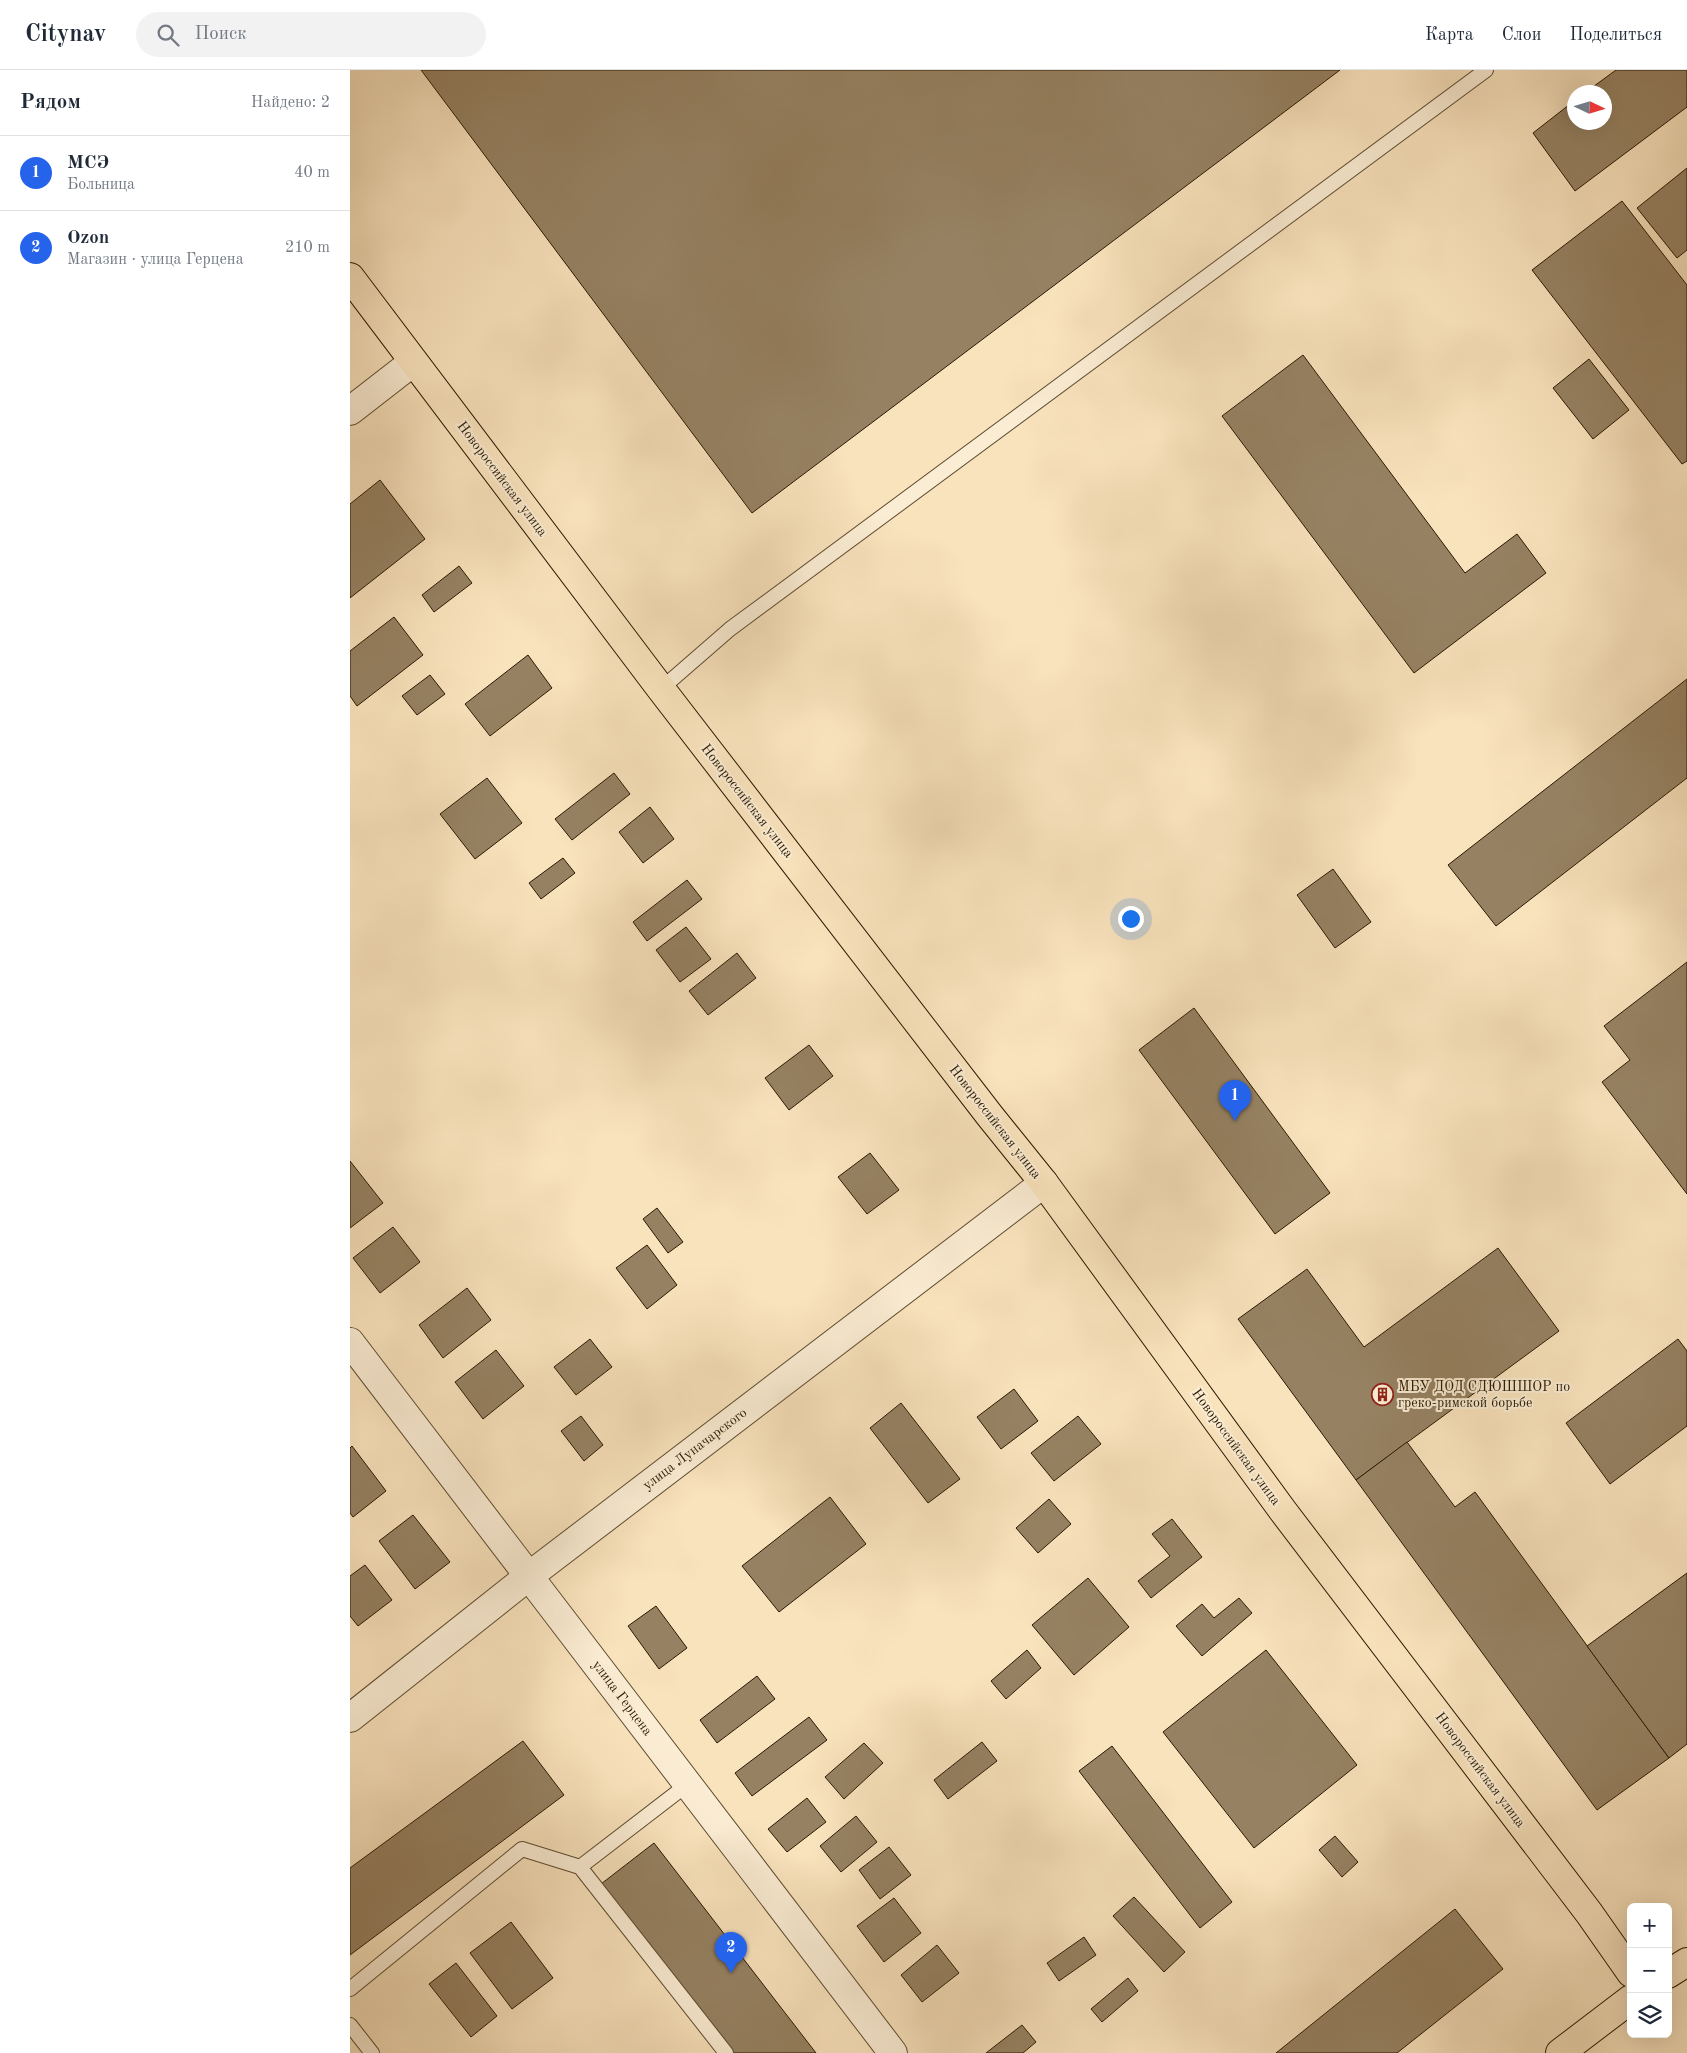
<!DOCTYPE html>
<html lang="ru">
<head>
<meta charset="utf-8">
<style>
  :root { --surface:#fff; --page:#f2f2f3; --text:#1f2937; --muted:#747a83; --line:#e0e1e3; --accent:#2563eb }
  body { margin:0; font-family:"Old Standard TT",serif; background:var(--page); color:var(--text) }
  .controls { position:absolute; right:15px; bottom:15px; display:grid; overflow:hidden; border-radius:8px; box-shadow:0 5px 20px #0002 }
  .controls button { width:45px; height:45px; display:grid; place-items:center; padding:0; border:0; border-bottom:1px solid var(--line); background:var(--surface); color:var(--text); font:25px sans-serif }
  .compass { position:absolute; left:1217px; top:15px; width:45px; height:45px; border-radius:50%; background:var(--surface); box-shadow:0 5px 20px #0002; rotate:94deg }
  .you { position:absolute; left:780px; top:848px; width:18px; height:18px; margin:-12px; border:4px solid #fff; border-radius:50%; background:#1a73e8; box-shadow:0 0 0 8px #1a73e833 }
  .badge { display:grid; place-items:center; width:32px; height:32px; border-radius:50%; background:var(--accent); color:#fff; font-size:16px; font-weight:700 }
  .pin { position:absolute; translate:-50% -41px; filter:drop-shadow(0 1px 2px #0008) }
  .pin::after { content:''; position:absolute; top:26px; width:18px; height:15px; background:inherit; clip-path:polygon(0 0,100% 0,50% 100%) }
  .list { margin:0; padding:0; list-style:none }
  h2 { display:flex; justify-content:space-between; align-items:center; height:65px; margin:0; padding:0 20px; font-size:21px }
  h2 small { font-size:16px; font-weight:400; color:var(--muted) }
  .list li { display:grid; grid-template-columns:32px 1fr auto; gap:15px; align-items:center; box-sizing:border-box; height:75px; padding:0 20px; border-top:1px solid var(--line) }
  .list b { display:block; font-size:19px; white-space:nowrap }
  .list p { margin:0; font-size:16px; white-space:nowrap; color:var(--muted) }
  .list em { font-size:16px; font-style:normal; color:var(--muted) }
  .icon { flex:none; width:28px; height:28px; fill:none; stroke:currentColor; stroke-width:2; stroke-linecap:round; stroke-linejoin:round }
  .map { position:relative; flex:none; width:1337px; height:1983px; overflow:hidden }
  header { display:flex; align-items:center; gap:30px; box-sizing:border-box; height:70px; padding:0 25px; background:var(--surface); border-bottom:1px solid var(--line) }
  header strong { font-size:24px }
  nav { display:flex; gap:28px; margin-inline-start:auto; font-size:18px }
  .search { width:350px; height:45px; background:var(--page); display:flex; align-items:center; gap:12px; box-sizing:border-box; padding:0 18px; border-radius:28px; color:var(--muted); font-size:19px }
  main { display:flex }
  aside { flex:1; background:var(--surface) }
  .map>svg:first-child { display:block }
  .building { fill:#968263; stroke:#2a1901 }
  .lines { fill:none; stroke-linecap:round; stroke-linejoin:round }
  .service-casing { stroke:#5e4c30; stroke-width:16 }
  .minor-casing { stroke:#5e4c30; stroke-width:30 }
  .primary-casing { stroke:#2a1901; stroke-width:30 }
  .service { stroke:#fbedd4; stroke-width:14 }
  .minor { stroke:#fbedd4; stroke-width:28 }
  .primary { stroke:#f9e3bd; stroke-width:28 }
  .labels { text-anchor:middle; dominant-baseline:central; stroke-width:4; stroke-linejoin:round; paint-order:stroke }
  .street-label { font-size:14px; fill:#2a1901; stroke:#fbedd4 }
  .poi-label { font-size:14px; fill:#2a1901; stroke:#fbedd4; text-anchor:start }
</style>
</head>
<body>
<header>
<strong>Citynav</strong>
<div class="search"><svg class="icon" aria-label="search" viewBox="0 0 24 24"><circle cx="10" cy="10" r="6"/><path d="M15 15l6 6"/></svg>Поиск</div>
<nav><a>Карта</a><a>Слои</a><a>Поделиться</a></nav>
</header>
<main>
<aside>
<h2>Рядом<small>Найдено: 2</small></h2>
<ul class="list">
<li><span class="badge">1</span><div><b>МСЭ</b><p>Больница</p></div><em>40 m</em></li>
<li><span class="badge">2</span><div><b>Ozon</b><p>Магазин · улица Герцена</p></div><em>210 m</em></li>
</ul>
</aside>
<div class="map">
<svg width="1337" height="1983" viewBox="0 0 1337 1983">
  <rect width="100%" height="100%" fill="#f9e3bd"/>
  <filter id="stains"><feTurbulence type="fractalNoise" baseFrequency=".004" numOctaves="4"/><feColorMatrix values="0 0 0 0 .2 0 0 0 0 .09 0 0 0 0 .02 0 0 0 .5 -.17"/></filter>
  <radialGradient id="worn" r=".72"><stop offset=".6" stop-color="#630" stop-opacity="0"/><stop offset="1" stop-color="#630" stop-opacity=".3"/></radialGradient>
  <!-- building -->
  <g class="building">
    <path d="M71,0H990L402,443Z"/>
    <path d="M1266,0H1337V37L1225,121L1183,63L1224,31V52H1254V22H1236Z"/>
    <path d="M1337,98V180L1327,188L1287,138Z"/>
    <path d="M1272,131L1337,215V391L1332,394L1182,200Z"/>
    <path d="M953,285L1115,503L1167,464L1196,503L1064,603L872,346Z"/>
    <path d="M1239,289L1279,340L1243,369L1203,318Z"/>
    <path d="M30,410L75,469L0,528V434Z"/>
    <path d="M109,496L122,513L84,542L72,525Z"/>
    <path d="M44,547L73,585L7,636L0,626V581Z"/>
    <path d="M178,585L202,618L140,666L115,634Z"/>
    <path d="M80,605L95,624L67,645L52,626Z"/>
    <path d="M1337,609V708L1146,856L1098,795Z"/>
    <path d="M264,703L280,724L222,770L205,749Z"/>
    <path d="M137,708L172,753L125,789L90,744Z"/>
    <path d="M300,737L324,769L293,793L269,762Z"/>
    <path d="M213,788L225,803L191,829L179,813Z"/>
    <path d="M983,799L1021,852L985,878L947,825Z"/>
    <path d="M337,810L352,829L297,871L283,852Z"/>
    <path d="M336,857L361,889L330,912L306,880Z"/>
    <path d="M387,883L406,908L358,945L339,921Z"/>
    <path d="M1337,892V1124L1252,1012L1280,990L1254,956Z"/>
    <path d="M844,938L980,1123L925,1164L789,980Z"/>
    <path d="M459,975L483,1006L439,1040L415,1008Z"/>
    <path d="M520,1083L549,1120L517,1144L488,1107Z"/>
    <path d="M0,1091L33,1133L0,1158Z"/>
    <path d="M307,1138L333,1172L318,1183L293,1149Z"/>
    <path d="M43,1157L70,1192L30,1223L3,1188Z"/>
    <path d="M297,1175L327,1215L297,1239L266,1198Z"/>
    <path d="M1148,1178L1209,1261L1006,1410L888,1249L957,1199L1014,1277Z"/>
    <path d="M117,1218L141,1250L93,1288L69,1255Z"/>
    <path d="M240,1269L262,1297L226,1325L204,1297Z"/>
    <path d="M1328,1269L1337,1281V1356L1260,1414L1216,1353Z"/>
    <path d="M146,1280L174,1316L133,1349L105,1312Z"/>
    <path d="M664,1319L688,1351L651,1379L627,1347Z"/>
    <path d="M551,1333L610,1409L578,1433L520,1358Z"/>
    <path d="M231,1346L253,1375L234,1391L211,1361Z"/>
    <path d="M728,1346L751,1374L704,1411L681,1383Z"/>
    <path d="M1057,1372L1105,1437L1125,1422L1319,1688L1247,1740L1006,1410Z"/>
    <path d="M2,1376L36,1421L3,1447L0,1443V1378Z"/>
    <path d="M480,1427L516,1474L429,1542L392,1496Z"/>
    <path d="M699,1429L721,1454L688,1483L666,1458Z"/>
    <path d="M63,1445L100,1492L65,1519L29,1471Z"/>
    <path d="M822,1449L852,1487L801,1528L788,1511L820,1486L802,1464Z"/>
    <path d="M15,1495L42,1530L8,1556L0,1546V1506Z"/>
    <path d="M1337,1503V1674L1319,1688L1237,1576Z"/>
    <path d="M738,1508L779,1557L724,1605L682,1555Z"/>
    <path d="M889,1528L902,1543L852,1586L826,1556L852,1534L864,1548Z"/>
    <path d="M306,1536L337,1578L309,1599L278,1556Z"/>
    <path d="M677,1580L691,1598L656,1629L641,1611Z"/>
    <path d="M916,1580L1007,1695L904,1778L813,1662Z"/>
    <path d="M407,1606L425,1629L367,1673L350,1650Z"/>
    <path d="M459,1647L477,1670L402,1726L385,1703Z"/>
    <path d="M173,1671L214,1725L0,1885V1798Z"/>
    <path d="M632,1672L647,1691L598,1729L584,1710Z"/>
    <path d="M514,1673L533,1693L494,1729L475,1707Z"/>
    <path d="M762,1676L882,1832L850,1858L729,1701Z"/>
    <path d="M457,1728L476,1752L437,1782L418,1759Z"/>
    <path d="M506,1746L527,1772L491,1802L470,1776Z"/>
    <path d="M985,1766L1008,1792L992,1807L969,1780Z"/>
    <path d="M304,1773L466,1983H381L251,1814Z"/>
    <path d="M539,1777L561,1805L530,1829L509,1800Z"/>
    <path d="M784,1827L835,1882L814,1902L763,1846Z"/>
    <path d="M544,1828L571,1863L534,1892L507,1856Z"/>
    <path d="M1105,1839L1153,1899L1047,1983H926Z"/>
    <path d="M161,1852L203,1908L162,1939L120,1883Z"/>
    <path d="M734,1867L746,1885L709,1911L697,1893Z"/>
    <path d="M587,1875L609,1903L572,1932L551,1905Z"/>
    <path d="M106,1893L147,1946L121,1967L79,1914Z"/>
    <path d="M778,1908L788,1921L752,1952L741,1939Z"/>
    <path d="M672,1955L686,1972L673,1983H636Z"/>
  </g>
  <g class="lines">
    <defs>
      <g id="service">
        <path d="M311,619L380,559L1136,0"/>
        <path d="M230,1797L338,1714"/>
        <path d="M0,1919L172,1779L230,1797L376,1983"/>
        <path d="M0,1955L22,1983"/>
      </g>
      <g id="minor">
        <path d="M0,341L63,292"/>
        <path d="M0,1272L543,1983"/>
        <path d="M0,1648L179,1506L694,1113"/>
      </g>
      <g id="primary">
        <path d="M0,207L311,619L640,1046L694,1113L933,1441L1239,1843L1281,1903"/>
        <path d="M1318,1904L1337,1892"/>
        <path d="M1210,1983L1281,1929"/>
      </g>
    </defs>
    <!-- service casing -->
    <use href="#service" class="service-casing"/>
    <!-- minor casing -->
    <use href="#minor" class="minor-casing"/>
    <!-- primary casing -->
    <use href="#primary" class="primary-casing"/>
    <!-- service -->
    <use href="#service" class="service"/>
    <!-- minor -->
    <use href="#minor" class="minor"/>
    <!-- primary -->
    <use href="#primary" class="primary"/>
  </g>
  <!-- icons -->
  <defs>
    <symbol id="building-ring" viewBox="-11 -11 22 22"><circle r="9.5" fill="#fbedd4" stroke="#8f2418" stroke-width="1.5"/><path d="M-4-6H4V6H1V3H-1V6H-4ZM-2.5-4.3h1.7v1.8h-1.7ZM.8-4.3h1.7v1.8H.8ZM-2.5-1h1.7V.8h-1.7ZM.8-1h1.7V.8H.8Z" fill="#8f2418"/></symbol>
  </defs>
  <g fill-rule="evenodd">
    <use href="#building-ring" x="1020" y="1312" width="25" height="25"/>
  </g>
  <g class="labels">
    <!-- street labels -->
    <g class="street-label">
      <text transform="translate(152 409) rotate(53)">Новороссийская улица</text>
      <text transform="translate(397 731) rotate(52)">Новороссийская улица</text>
      <text transform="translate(645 1052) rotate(52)">Новороссийская улица</text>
      <text transform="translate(886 1377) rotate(54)">Новороссийская улица</text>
      <text transform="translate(345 1379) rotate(-37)">улица Луначарского</text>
      <text transform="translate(272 1628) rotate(53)">улица Герцена</text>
      <text transform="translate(1130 1700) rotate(53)">Новороссийская улица</text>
    </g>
    <!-- poi labels -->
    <g class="poi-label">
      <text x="1048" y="1317">МБУ ДОД СДЮШШОР по<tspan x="1048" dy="16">греко-римской борьбе</tspan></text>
    </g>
  </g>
  <rect width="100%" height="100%" filter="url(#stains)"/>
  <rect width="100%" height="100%" fill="url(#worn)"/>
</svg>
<div class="controls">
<button>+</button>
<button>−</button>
<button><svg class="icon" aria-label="layers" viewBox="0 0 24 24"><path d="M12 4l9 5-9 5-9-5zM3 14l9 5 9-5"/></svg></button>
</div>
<svg class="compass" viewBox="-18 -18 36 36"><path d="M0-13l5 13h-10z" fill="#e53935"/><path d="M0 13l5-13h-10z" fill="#747a83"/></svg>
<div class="you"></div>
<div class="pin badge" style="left:885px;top:1051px">1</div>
<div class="pin badge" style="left:381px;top:1903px">2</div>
</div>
</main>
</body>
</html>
